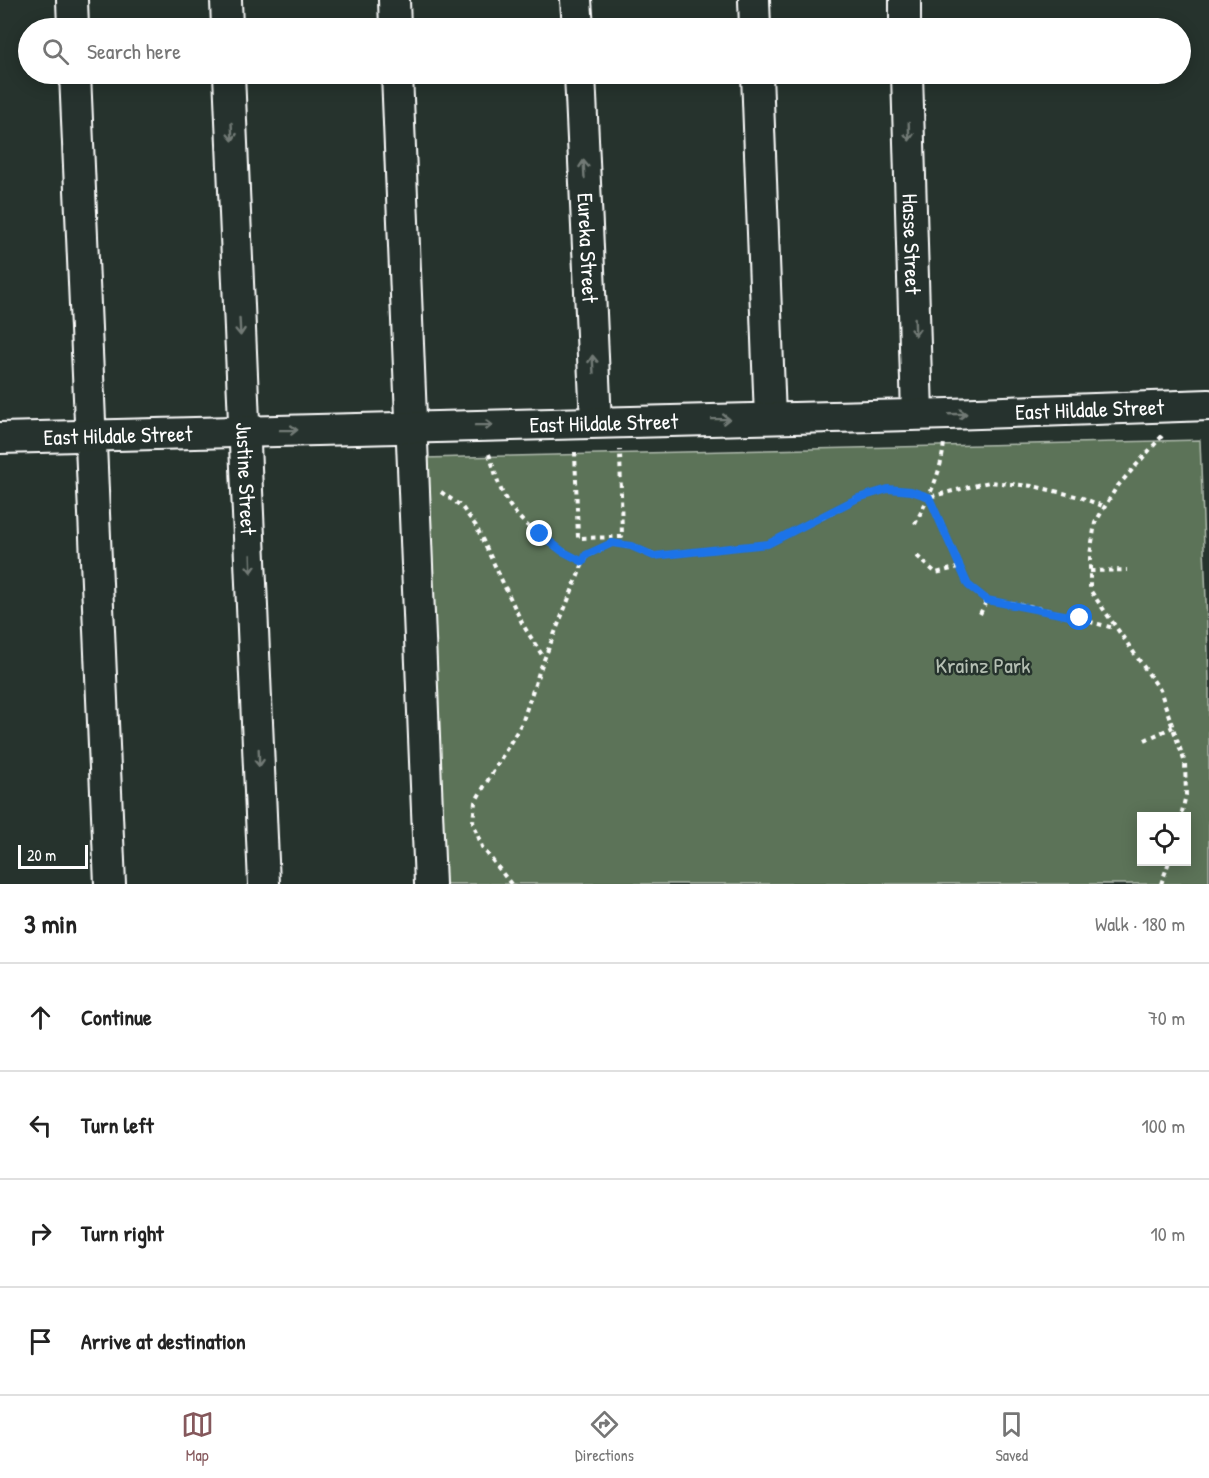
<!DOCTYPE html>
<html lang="en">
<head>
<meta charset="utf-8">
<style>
  :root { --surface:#fff; --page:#f2f2f2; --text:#222; --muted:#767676; --line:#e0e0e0; --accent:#85585c }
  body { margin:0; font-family:"Patrick Hand",sans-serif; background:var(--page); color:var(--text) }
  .controls { position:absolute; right:18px; bottom:18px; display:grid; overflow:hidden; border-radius:0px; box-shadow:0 3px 15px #0003 }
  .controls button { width:54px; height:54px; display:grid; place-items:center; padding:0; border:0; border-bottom:2px solid var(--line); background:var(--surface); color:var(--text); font:30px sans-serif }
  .scale { position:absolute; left:18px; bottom:15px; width:70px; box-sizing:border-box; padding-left:6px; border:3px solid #fff; border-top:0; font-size:16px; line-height:21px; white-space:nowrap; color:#fff; -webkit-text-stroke:4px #26332d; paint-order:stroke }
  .stop { position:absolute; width:18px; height:18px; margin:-14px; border:4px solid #1a73e8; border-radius:50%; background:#fff }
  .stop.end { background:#1a73e8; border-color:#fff; box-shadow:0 2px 6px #0008 }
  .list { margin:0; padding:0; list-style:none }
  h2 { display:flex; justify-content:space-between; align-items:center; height:78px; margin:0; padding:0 24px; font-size:26px }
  h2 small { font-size:20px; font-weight:400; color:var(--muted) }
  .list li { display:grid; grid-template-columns:39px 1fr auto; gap:18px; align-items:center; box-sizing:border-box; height:108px; padding:0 24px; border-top:2px solid var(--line) }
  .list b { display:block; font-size:22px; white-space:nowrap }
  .list em { font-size:20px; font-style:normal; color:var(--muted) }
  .icon { flex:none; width:33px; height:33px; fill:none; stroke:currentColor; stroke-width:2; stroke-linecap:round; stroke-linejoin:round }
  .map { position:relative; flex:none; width:1209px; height:884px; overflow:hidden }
  .search { position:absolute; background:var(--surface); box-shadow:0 3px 15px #0003; left:18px; right:18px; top:18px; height:66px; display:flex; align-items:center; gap:15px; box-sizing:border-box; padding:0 21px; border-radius:33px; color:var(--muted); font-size:22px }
  .sheet { height:510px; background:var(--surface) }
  nav { display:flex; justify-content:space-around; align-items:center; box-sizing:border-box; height:84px; border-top:2px solid var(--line); background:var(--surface); font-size:16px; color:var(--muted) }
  nav a { display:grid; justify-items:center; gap:3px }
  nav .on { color:var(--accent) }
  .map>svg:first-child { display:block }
  .green { fill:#5c7358; stroke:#aeb9ac; stroke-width:1.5; fill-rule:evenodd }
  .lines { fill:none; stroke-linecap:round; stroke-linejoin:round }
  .minor-casing { stroke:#fff; stroke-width:34 }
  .path { stroke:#fff; stroke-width:4; stroke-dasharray:4.5 4.5; stroke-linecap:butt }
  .minor { stroke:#26332d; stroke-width:30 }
  .oneway { stroke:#727a76 }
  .route { stroke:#1a73e8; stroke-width:8 }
  .labels { text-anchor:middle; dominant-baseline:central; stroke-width:5; stroke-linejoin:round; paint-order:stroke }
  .street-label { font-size:22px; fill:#fff; stroke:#26332d }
  .park-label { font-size:22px; fill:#b6c0b4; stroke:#26332d }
</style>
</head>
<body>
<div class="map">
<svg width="1209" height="884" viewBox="0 0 1209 884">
  <rect width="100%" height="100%" fill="#26332d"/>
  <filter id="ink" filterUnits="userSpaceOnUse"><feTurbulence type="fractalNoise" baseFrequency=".0167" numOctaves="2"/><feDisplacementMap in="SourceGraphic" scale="12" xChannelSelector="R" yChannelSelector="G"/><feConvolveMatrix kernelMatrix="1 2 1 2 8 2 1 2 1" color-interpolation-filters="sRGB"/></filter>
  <g filter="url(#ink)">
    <!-- green -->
    <path class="green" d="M1200,440L1209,680V884H442L425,458ZM1142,816H1186V862H1142Z"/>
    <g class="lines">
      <defs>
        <g id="minor">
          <path d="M72,0L73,28"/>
          <path d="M226,0L227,28"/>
          <path d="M394,0L395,28"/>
          <path d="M576,0L578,28"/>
          <path d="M754,0L755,28"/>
          <path d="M905,0V28"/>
          <path d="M75,74L110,884"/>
          <path id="s1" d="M229,74L264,884"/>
          <path d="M397,74L430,884"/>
          <path id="s2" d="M580,74L596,422"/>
          <path d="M757,74L770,418"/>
          <path id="s3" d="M907,74L917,414"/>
          <path id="s4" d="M0,438L949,414L1209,405"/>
        </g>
      </defs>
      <!-- minor casing -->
      <use href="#minor" class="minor-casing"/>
      <!-- path -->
      <g class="path">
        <path d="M1162,436L1116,488L1095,523L1090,555V590L1160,690L1185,763L1186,795L1181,816"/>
        <path d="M575,452L578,538L622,537L620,450"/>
        <path d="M489,454C494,468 498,485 505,498C521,527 554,547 583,562"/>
        <path d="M441,492L461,506L476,526L523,625L544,658"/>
        <path d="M929,497L968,585L987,600L1029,606L1114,628"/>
        <path d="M915,524C929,496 942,473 944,441"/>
        <path d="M917,556L936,573L959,567"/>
        <path d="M1090,571L1127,570"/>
        <path d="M980,614L987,600"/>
        <path d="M1145,740L1173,727"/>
        <path d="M511,884L482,847L473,822L475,802L522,723L539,672L586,556L612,543L631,546L654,556L768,544L858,498L888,489L911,491L929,497L989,482L1033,486L1080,497L1105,507"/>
        <path d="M1161,884L1169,862"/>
      </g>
      <!-- minor -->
      <use href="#minor" class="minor"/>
    </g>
    <!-- one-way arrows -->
    <defs><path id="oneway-shaft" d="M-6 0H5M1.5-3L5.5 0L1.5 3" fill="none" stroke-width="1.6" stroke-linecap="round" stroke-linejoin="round" transform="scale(1.5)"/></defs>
    <g class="oneway">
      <use href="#oneway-shaft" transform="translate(232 132) rotate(87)"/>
      <use href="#oneway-shaft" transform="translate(909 132) rotate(88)"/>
      <use href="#oneway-shaft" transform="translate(584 169) rotate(-93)"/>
      <use href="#oneway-shaft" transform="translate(240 327) rotate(87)"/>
      <use href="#oneway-shaft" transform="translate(915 327) rotate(88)"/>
      <use href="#oneway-shaft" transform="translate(593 364) rotate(-93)"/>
      <use href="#oneway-shaft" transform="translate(958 414) rotate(-2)"/>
      <use href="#oneway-shaft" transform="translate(721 419) rotate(-1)"/>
      <use href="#oneway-shaft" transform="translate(484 425) rotate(-1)"/>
      <use href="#oneway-shaft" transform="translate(289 430) rotate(-1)"/>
      <use href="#oneway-shaft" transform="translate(251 564) rotate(88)"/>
      <use href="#oneway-shaft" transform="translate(259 758) rotate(88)"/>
    </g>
  </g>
  <g class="lines" filter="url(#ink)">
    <!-- route -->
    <path class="route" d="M540,534L562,551L583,562L586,555L612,543L631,546L654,556L768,544L858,498L888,489L911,491L929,497L968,585L987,600L1080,618"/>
  </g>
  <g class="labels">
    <!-- street labels -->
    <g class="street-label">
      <text stroke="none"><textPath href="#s3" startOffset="170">Hasse Street</textPath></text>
      <text stroke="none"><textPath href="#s2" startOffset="174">Eureka Street</textPath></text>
      <text stroke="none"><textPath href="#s4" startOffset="1090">East Hildale Street</textPath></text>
      <text stroke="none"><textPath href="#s4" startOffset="604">East Hildale Street</textPath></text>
      <text stroke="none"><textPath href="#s4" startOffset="118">East Hildale Street</textPath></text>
      <text stroke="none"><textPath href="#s1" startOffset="405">Justine Street</textPath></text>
    </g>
    <!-- park labels -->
    <g class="park-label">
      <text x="983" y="665">Krainz Park</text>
    </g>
  </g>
</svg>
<div class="controls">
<button><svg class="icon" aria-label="locate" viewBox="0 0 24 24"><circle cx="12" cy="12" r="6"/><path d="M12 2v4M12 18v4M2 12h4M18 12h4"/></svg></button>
</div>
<div class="scale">20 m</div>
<div class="stop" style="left:1080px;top:618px"></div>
<div class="stop end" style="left:540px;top:534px"></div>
<div class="search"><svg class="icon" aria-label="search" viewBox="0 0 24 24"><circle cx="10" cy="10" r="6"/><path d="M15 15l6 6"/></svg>Search here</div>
</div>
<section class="sheet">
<h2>3 min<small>Walk · 180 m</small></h2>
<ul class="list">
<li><svg class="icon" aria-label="ahead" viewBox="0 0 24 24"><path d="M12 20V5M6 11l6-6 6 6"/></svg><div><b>Continue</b></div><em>70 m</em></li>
<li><svg class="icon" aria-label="left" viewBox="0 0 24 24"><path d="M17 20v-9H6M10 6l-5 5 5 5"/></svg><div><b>Turn left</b></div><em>100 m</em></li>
<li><svg class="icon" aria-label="right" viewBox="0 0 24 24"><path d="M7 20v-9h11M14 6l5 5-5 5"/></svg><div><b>Turn right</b></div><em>10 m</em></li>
<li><svg class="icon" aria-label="arrive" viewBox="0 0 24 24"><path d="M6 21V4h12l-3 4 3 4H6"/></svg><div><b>Arrive at destination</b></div></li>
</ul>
</section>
<nav>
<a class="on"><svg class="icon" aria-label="map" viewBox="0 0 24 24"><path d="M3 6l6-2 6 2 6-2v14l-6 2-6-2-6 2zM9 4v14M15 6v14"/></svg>Map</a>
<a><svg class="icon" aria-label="directions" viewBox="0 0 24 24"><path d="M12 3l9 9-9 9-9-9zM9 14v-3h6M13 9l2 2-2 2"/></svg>Directions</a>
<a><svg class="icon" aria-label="saved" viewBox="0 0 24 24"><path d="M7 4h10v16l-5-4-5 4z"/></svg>Saved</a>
</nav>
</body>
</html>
